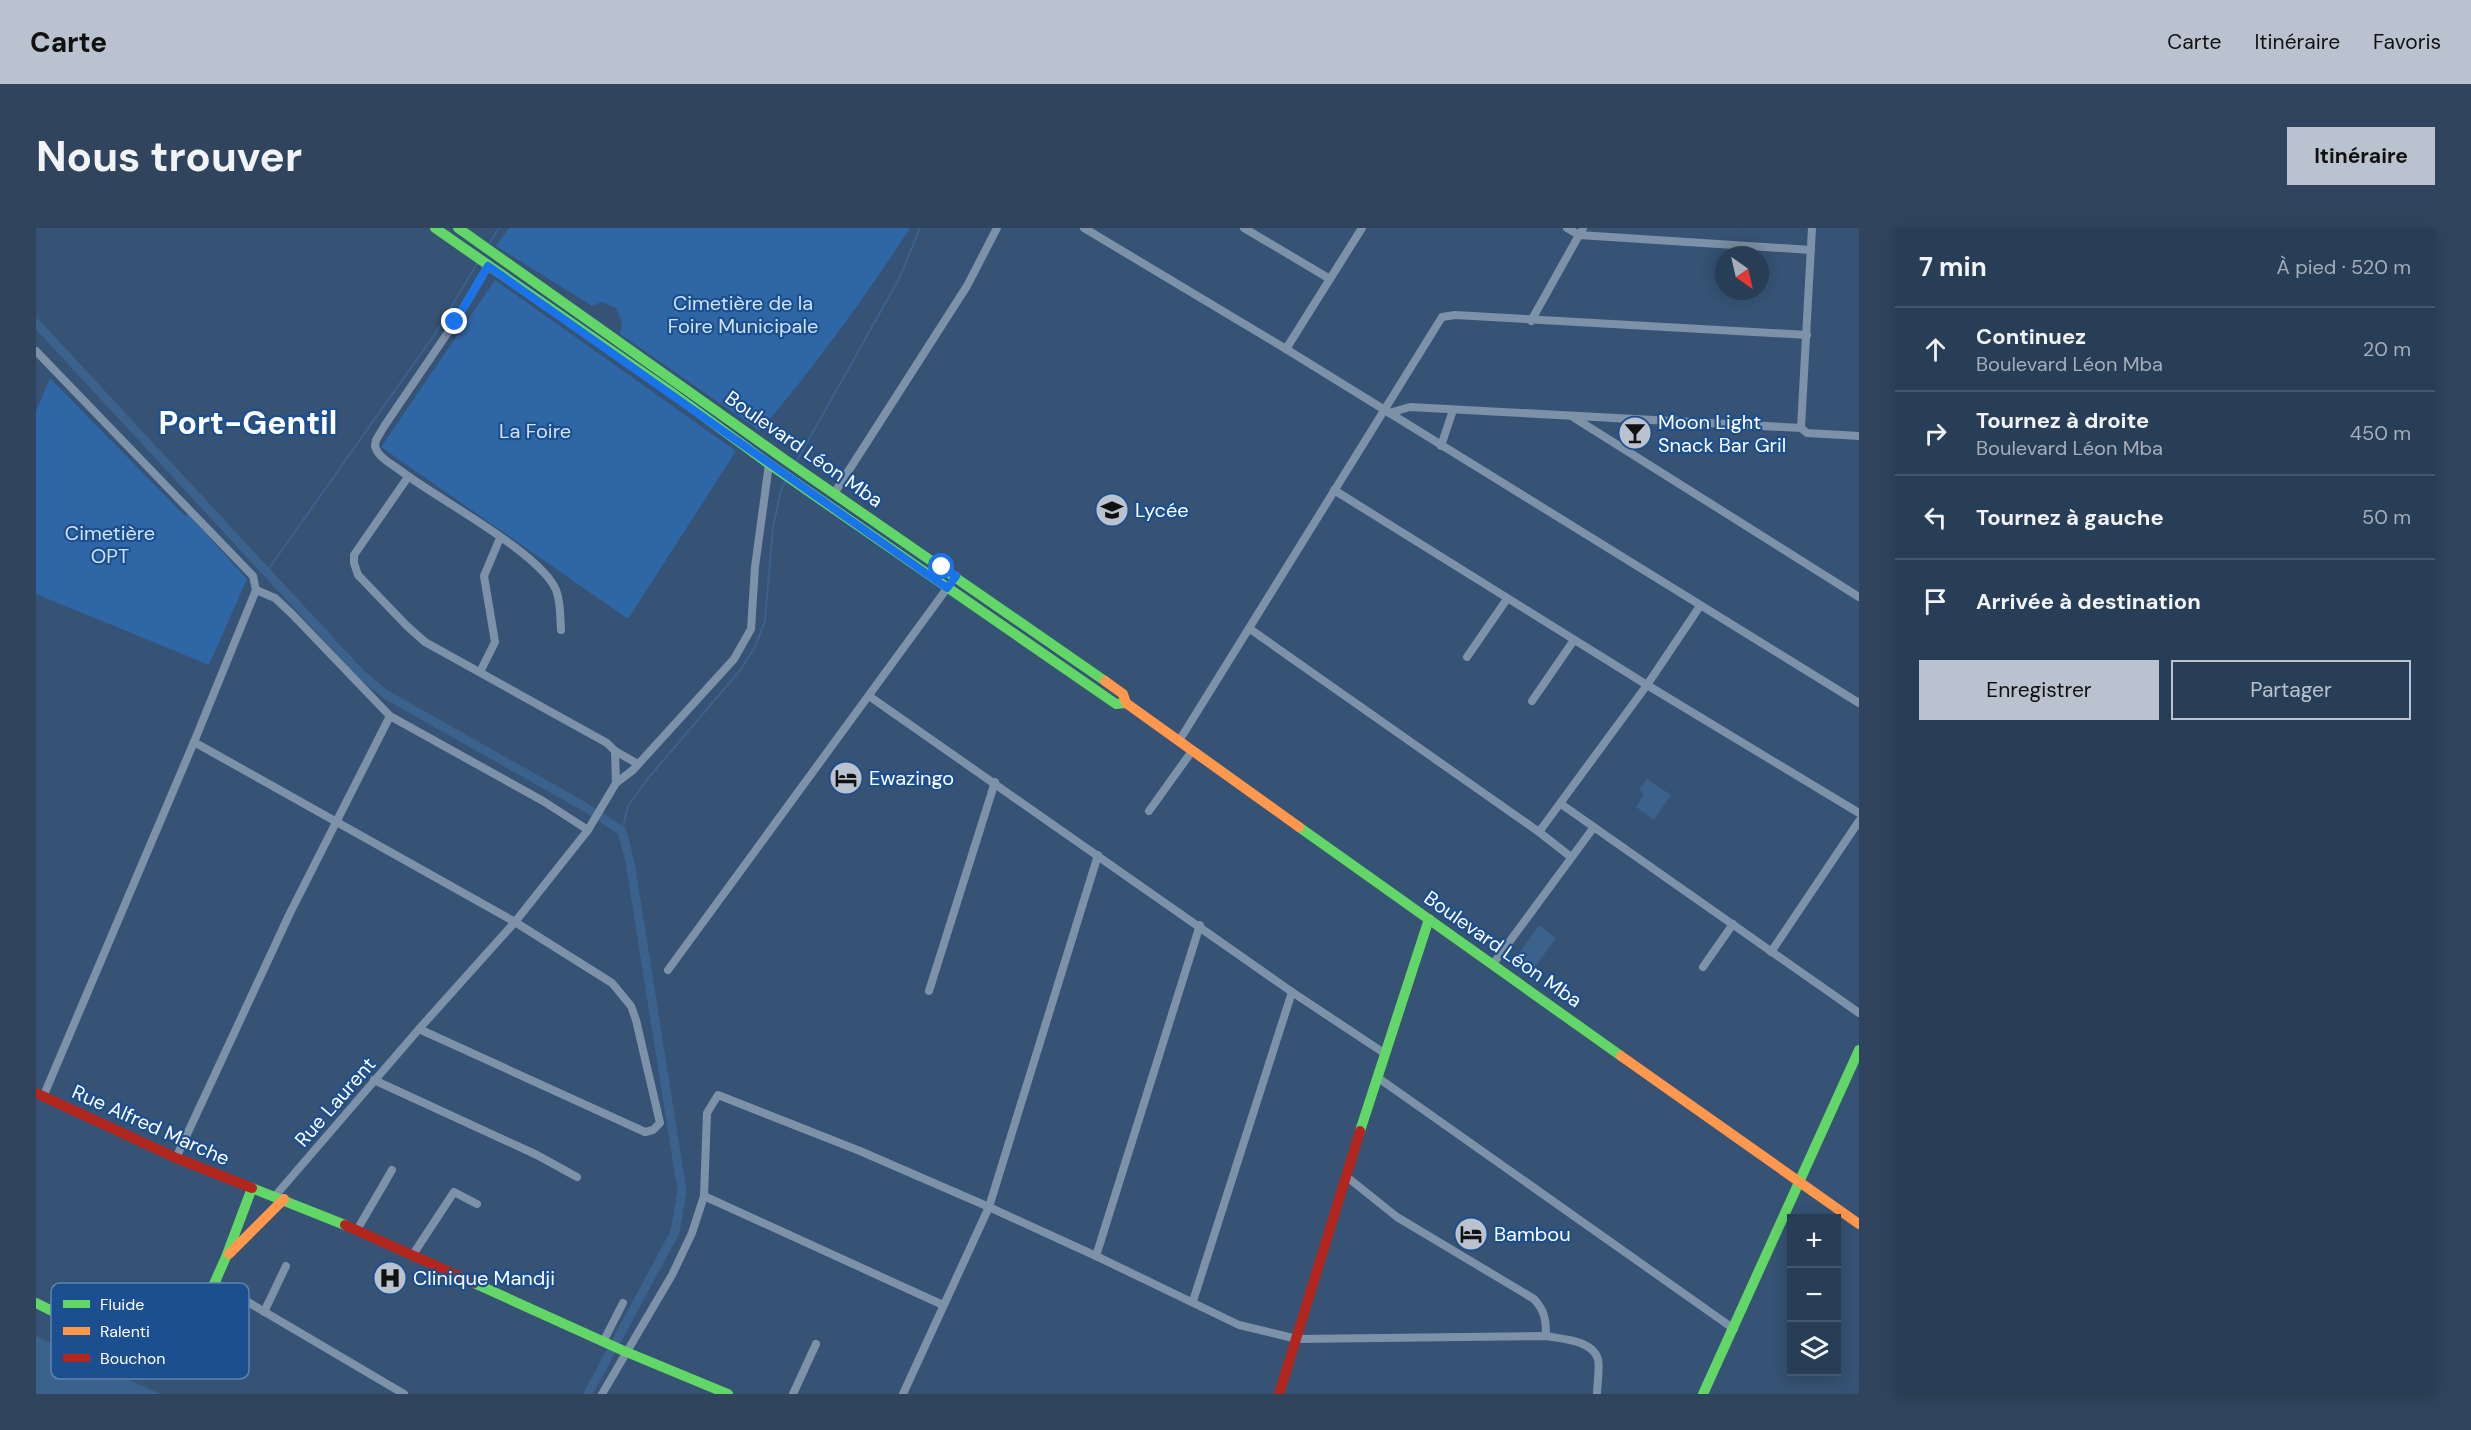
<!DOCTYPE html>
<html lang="fr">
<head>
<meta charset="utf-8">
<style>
  :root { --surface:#283e57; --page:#30455d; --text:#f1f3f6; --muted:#a5aeba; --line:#44576d; --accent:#b9c2ce }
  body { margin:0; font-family:"DM Sans",sans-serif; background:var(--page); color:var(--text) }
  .controls { position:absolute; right:18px; bottom:18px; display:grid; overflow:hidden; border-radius:0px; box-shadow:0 3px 15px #0003 }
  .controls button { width:54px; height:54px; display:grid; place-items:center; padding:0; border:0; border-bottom:2px solid var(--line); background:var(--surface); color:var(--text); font:30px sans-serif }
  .compass { position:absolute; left:1679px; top:18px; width:54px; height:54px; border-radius:50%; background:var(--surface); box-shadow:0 3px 15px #0003; rotate:146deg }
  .stop { position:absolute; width:18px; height:18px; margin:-14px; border:4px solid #1a73e8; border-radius:50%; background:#fff }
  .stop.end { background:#1a73e8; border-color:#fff; box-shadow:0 2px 6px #0008 }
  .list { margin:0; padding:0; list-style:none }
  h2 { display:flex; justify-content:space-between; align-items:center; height:78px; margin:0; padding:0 24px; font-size:26px }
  h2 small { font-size:20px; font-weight:400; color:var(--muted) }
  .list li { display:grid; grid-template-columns:39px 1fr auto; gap:18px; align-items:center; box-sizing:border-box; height:84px; padding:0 24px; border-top:2px solid var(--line) }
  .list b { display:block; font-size:22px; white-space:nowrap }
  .list p { margin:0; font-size:20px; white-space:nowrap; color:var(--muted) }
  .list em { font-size:20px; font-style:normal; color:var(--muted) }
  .actions { display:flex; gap:12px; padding:18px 24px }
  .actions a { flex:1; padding:14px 0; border:2px solid var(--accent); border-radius:0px; text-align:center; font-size:21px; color:var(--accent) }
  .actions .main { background:var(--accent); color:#111 }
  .icon { flex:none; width:33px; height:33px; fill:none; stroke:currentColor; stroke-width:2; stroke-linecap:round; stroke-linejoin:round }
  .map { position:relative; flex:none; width:1823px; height:1166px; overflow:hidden; border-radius:0px }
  header { display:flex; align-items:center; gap:36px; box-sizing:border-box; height:84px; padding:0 30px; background:var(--accent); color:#111 }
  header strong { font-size:28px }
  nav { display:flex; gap:33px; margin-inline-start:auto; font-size:21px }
  .intro { display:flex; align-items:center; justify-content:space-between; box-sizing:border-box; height:144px; padding:0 36px }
  h1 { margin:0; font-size:42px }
  .button { padding:15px 27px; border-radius:0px; background:var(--accent); color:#111; font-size:21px; font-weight:700 }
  main { display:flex; gap:36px; padding:0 36px }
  aside { flex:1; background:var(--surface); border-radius:0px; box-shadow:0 3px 15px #0003 }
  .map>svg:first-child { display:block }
  .green { fill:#2f66a5 }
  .water { fill:#3b618d }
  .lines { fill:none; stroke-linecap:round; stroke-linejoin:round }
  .stream { stroke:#3b618d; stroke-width:2 }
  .canal { stroke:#3b618d; stroke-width:9 }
  .street { stroke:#7d92a8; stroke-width:8 }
  .fast { stroke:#63d668; stroke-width:10 }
  .slow { stroke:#ff974d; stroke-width:10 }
  .jam { stroke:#b3261e; stroke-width:10 }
  .route { stroke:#1a73e8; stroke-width:8 }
  .labels { text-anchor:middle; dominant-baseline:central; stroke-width:4.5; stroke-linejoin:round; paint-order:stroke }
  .park-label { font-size:20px; fill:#cfe3fa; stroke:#1b4f8f }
  .poi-label { font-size:20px; fill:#fff; stroke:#1b4f8f; text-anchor:start }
  .street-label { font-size:20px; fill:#fff; stroke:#1b4f8f }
  .town-label { font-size:32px; font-weight:bold; fill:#fff; stroke:#1b4f8f }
  .key { fill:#1b4f8f; stroke:#5f84b1; stroke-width:1.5 }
  .key-label { font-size:16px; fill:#fff }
</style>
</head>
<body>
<header>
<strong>Carte</strong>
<nav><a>Carte</a><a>Itinéraire</a><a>Favoris</a></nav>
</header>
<div class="intro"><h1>Nous trouver</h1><a class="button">Itinéraire</a></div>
<main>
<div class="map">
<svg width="1823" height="1166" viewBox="0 0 1823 1166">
  <rect width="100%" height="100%" fill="#365274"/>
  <!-- green -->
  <g class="green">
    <path d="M473,0H874C829,70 778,139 724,203L584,106L586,94L580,80L566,74L556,78L460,18Z"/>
    <path d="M459,52L700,223L592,391L345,219Z"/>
    <path d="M14,150L149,288L152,286L211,351L173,437L0,366V183Z"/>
  </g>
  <!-- water -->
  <g class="water">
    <path d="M1611,551L1635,567L1618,592L1600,579L1608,566L1603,562Z"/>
    <path d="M1503,697L1520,710L1496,743L1479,731Z"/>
    <path d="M0,1108L124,1166H0Z"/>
  </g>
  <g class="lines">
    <!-- stream -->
    <g class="stream">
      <path d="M453,16L463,0"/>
      <path d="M759,236L864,49L884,0"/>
      <path d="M231,343L399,106L442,34"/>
      <path d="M586,603L592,578L609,554L705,441L719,419L729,393L737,299L745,262L751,251"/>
    </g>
    <!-- canal -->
    <path class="canal" d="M0,95L326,447L349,466L549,579L586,603L594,634L646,963L639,1004L552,1166"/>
    <!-- street -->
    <g class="street">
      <path d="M1048,0L1250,121L1823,475"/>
      <path d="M1208,0L1294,51"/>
      <path d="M1531,0L1543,7L1775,22"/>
      <path d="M452,38L419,94L349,197L340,212L339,218C342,230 356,236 365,243C400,270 505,325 520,362C525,374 524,389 525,402"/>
      <path d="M1495,93L1547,0"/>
      <path d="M1250,121L1326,0"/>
      <path d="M0,123L217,348L220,362L158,514L7,869"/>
      <path d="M1353,185L1374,179L1765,200L1771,205L1823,208"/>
      <path d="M1537,189L1823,369"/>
      <path d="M1765,200L1776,0"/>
      <path d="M1405,218L1417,182"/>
      <path d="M1298,262L1611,457L1823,585"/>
      <path d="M799,264L931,58L961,0"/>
      <path d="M220,362L239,370L256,386L354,488L507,573L552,602"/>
      <path d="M1214,401L1503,604L1535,629"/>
      <path d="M1431,429L1471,371"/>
      <path d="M444,444L459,414L448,348L464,310"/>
      <path d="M833,468L1256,764L1348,825"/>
      <path d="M1496,473L1538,412"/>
      <path d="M1143,513L1406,89L1419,87L1771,107"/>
      <path d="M158,514L479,694L576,755L595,778L600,792L624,895L617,902L609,904L383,801"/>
      <path d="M579,523L602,536"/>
      <path d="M580,555L597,542L698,431L715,401L719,339L733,236"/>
      <path d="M1525,576L1823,785"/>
      <path d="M1113,583L1156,523"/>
      <path d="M1503,604L1611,457L1664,378"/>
      <path d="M1735,724L1823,593"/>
      <path d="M1457,736L1558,599"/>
      <path d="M1667,739L1697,696"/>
      <path d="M632,742L920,348"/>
      <path d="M893,763L959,554"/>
      <path d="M1341,849L1698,1101"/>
      <path d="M338,852L501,927L541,949"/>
      <path d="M140,930L254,685L354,488"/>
      <path d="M1311,949L1361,989L1498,1071C1509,1083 1510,1092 1510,1108"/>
      <path d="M239,968L383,801L479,694L552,602L580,555L579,523L571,515L389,414L371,398L322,347L318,335V327L372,249"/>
      <path d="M668,968L907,1077"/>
      <path d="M321,1002L356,942"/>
      <path d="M376,1028L418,964L441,976"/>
      <path d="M1060,1028L1164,697"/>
      <path d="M178,1054L368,1166"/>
      <path d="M1157,1073L1256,764"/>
      <path d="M228,1084L250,1038"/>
      <path d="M567,1114L587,1075"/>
      <path d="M566,1166L636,1047L656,1005L668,968L671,885L682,867L824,923L953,979L1060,1028L1203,1097L1261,1111L1510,1108C1526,1111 1556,1112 1562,1131C1564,1141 1561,1156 1561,1166"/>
      <path d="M757,1166L780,1116"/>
      <path d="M867,1166L953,979L1062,627"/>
    </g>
    <!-- fast -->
    <g class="fast">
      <path d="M399,0L632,162L733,236L1080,476L1090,475"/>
      <path d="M422,0L748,231L1069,453"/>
      <path d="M1263,599L1585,828"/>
      <path d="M1324,903L1393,691"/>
      <path d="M438,1055L588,1123L692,1166"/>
      <path d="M0,1075L126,1138L138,1137L146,1128L190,1029L216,960L309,997"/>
      <path d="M1667,1166L1823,822"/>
    </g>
    <!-- slow -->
    <g class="slow">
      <path d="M1069,453L1087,466L1090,475L1263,599"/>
      <path d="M1585,828L1823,996"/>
      <path d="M193,1026L248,971"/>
    </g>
    <!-- jam -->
    <g class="jam">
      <path d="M0,865L140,930L216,960"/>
      <path d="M309,997L438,1055"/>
      <path d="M1243,1166L1324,903"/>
    </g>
  </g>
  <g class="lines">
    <!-- route -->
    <path class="route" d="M419,94L452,38L911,360L920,348L906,339"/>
  </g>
  <!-- icons -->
  <defs>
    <symbol id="bar-disc" viewBox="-11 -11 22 22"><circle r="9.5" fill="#b9c2ce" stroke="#1b4f8f"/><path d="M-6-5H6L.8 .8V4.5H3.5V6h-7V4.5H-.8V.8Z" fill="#111"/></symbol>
    <symbol id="school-disc" viewBox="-11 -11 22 22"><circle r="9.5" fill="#b9c2ce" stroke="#1b4f8f"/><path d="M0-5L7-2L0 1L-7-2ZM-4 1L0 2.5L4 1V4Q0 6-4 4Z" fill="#111"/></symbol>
    <symbol id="hotel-disc" viewBox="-11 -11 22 22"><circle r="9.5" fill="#b9c2ce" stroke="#1b4f8f"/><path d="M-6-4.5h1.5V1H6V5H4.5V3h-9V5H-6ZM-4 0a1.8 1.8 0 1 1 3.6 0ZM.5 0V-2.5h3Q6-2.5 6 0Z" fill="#111"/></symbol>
    <symbol id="hospital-disc" viewBox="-11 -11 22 22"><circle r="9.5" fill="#b9c2ce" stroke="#1b4f8f"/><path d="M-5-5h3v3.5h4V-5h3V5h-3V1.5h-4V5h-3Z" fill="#111"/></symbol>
  </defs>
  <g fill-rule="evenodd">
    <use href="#bar-disc" x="1580" y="186" width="38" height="38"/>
    <use href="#school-disc" x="1057" y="263" width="38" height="38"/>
    <use href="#hotel-disc" x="791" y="531" width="38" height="38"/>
    <use href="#hotel-disc" x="1416" y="987" width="38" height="38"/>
    <use href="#hospital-disc" x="335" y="1031" width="38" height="38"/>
  </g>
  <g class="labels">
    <!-- park labels -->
    <g class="park-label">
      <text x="707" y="75">Cimetière de la<tspan x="707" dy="23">Foire Municipale</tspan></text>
      <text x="499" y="203">La Foire</text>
      <text x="74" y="305">Cimetière<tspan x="74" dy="23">OPT</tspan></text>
    </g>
    <!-- poi labels -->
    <g class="poi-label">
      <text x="1622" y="194">Moon Light<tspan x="1622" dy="23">Snack Bar Gril</tspan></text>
      <text x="1099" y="282">Lycée</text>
      <text x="833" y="550">Ewazingo</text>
      <text x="1458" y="1006">Bambou</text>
      <text x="377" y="1050">Clinique Mandji</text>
    </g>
    <!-- street labels -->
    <g class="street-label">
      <text transform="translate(768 221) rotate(35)">Boulevard Léon Mba</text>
      <text transform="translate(1467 721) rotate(35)">Boulevard Léon Mba</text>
      <text transform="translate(299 874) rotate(-49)">Rue Laurent</text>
      <text transform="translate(115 897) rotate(24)">Rue Alfred Marche</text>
    </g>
    <!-- town labels -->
    <g class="town-label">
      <text x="212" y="195">Port-Gentil</text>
    </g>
  </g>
  <!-- legend -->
  <rect x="15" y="1055" width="198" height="96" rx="9" class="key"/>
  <rect x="27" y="1072" width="27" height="8" fill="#63d668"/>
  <rect x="27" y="1099" width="27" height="8" fill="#ff974d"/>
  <rect x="27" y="1126" width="27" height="8" fill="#b3261e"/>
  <g class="key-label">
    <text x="64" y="1082">Fluide</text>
    <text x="64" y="1109">Ralenti</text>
    <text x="64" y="1136">Bouchon</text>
  </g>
</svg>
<div class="controls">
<button>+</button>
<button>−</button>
<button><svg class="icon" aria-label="layers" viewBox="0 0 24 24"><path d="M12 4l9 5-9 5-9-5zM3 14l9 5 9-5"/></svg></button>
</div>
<svg class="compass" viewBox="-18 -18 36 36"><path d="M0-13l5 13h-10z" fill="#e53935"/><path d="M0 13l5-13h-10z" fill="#a5aeba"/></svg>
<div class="stop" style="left:906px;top:339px"></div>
<div class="stop end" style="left:419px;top:94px"></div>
</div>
<aside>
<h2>7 min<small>À pied · 520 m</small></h2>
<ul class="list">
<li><svg class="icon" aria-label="ahead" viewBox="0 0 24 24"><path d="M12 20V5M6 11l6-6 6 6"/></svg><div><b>Continuez</b><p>Boulevard Léon Mba</p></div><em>20 m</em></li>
<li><svg class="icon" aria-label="right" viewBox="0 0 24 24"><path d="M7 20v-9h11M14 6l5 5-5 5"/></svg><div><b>Tournez à droite</b><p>Boulevard Léon Mba</p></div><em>450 m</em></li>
<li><svg class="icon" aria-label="left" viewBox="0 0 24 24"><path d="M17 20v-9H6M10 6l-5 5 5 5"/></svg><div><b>Tournez à gauche</b></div><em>50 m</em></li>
<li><svg class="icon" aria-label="arrive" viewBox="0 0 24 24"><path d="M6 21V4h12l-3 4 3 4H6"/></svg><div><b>Arrivée à destination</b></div></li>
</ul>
<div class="actions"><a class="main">Enregistrer</a><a>Partager</a></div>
</aside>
</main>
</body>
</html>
